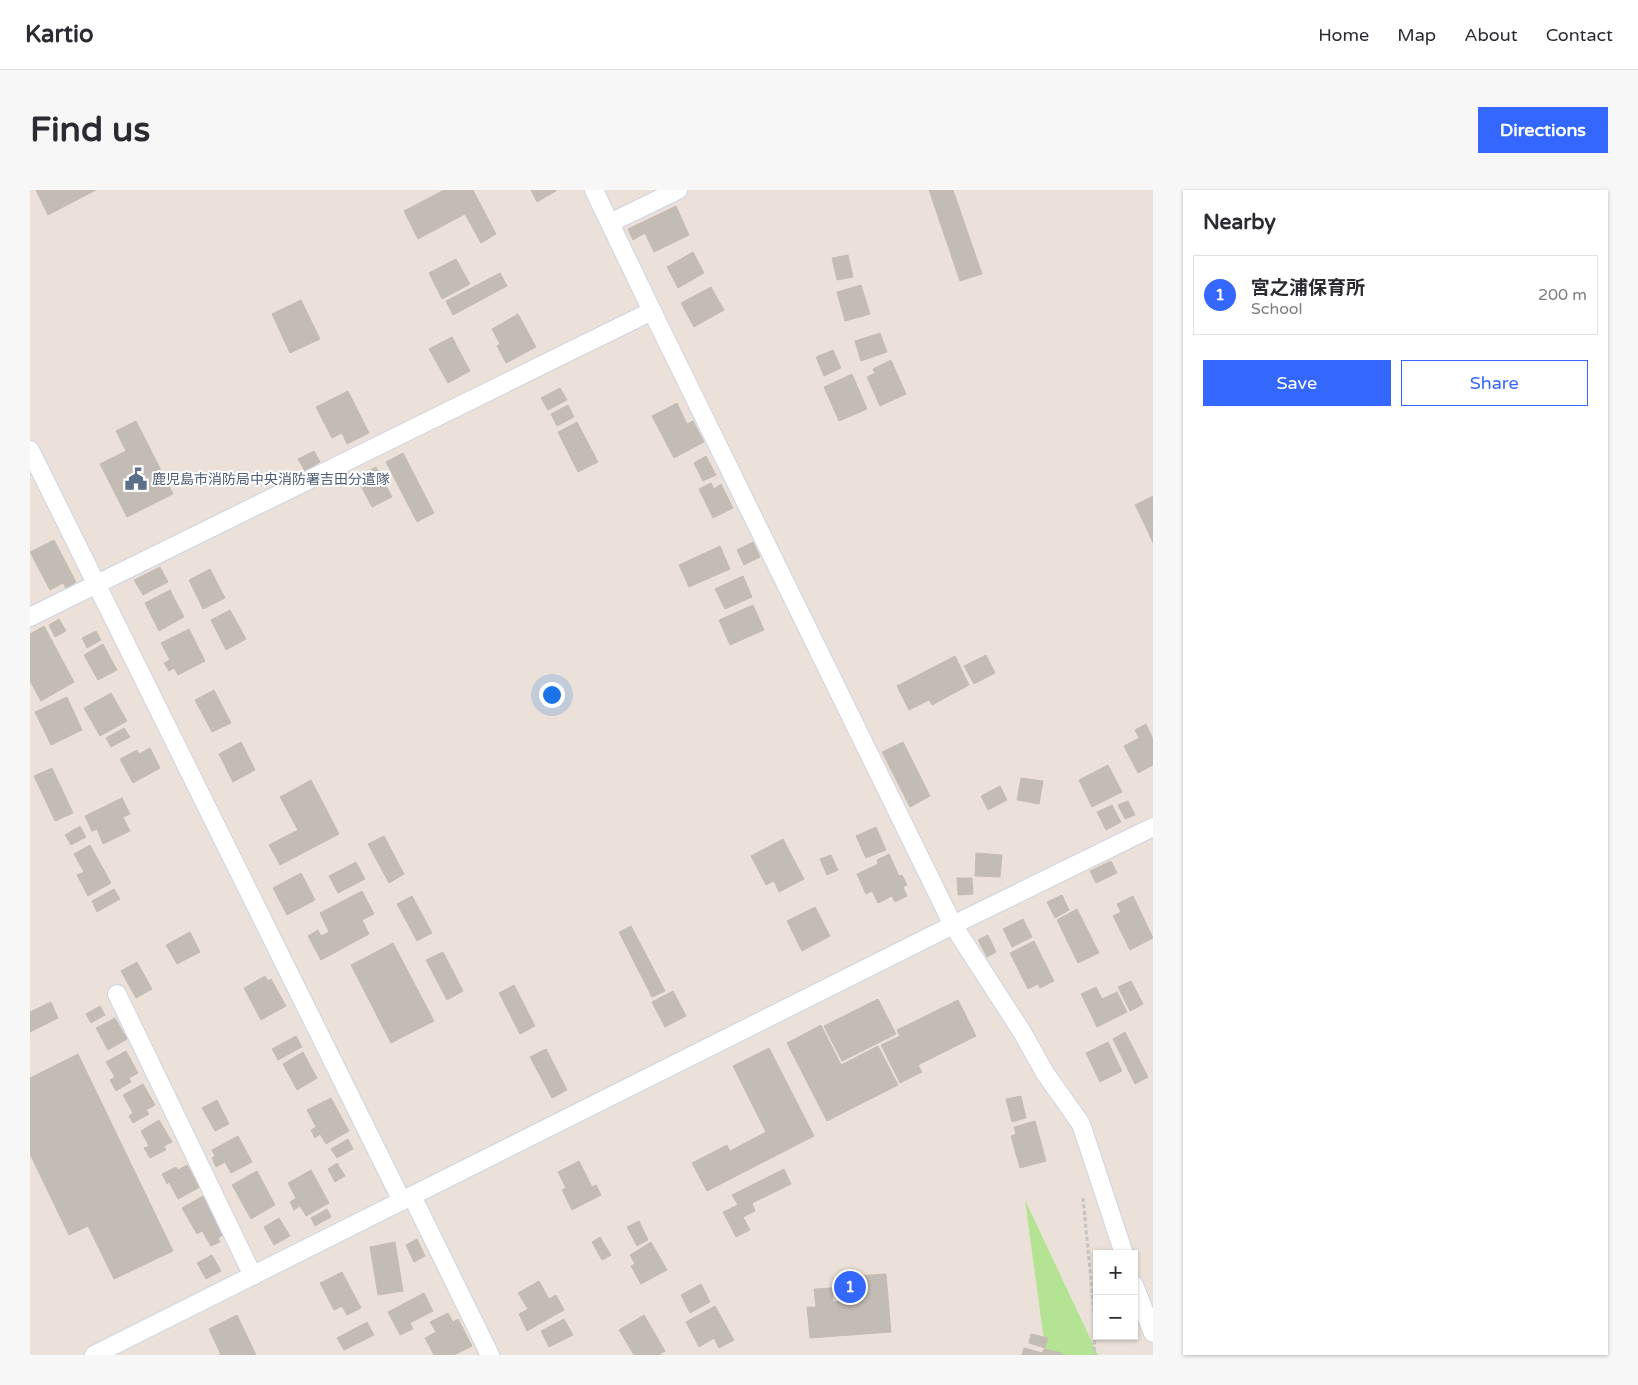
<!DOCTYPE html>
<html lang="en">
<head>
<meta charset="utf-8">
<style>
  :root { --surface:#fff; --page:#f7f7f7; --text:#2b2b33; --muted:#7c7c81; --line:#e1e1e2; --accent:#3367fd }
  body { margin:0; font-family:"Varela Round","Noto Sans JP",sans-serif; background:var(--page); color:var(--text) }
  .controls { position:absolute; right:15px; bottom:15px; display:grid; overflow:hidden; border-radius:0px; box-shadow:0 1px 4px #0004 }
  .controls button { width:45px; height:45px; display:grid; place-items:center; padding:0; border:0; border-bottom:1px solid var(--line); background:var(--surface); color:var(--text); font:25px sans-serif }
  .you { position:absolute; left:521px; top:504px; width:18px; height:18px; margin:-12px; border:4px solid #fff; border-radius:50%; background:#1a73e8; box-shadow:0 0 0 8px #1a73e833 }
  .badge { display:grid; place-items:center; width:32px; height:32px; border-radius:50%; background:var(--accent); color:#fff; font-size:16px; font-weight:700 }
  .pin { position:absolute; translate:-50% -50%; border:2px solid #fff; box-shadow:0 1px 5px #0006 }
  .list { margin:0; padding:0; list-style:none }
  h2 { display:flex; justify-content:space-between; align-items:center; height:65px; margin:0; padding:0 20px; font-size:21px }
  h2 small { font-size:16px; font-weight:400; color:var(--muted) }
  .list li { display:grid; grid-template-columns:32px 1fr auto; gap:15px; align-items:center; box-sizing:border-box; height:80px; margin:0 10px 10px; padding:0 10px; border:1px solid var(--line); border-radius:0px }
  .list b { display:block; font-size:19px; white-space:nowrap }
  .list p { margin:0; font-size:16px; white-space:nowrap; color:var(--muted) }
  .list em { font-size:16px; font-style:normal; color:var(--muted) }
  .actions { display:flex; gap:10px; padding:15px 20px }
  .actions a { flex:1; padding:11px 0; border:1px solid var(--accent); border-radius:0px; text-align:center; font-size:18px; color:var(--accent) }
  .actions .main { background:var(--accent); color:#fff }
  .map { position:relative; flex:none; width:1123px; height:1165px; overflow:hidden; border-radius:0px }
  header { display:flex; align-items:center; gap:30px; box-sizing:border-box; height:70px; padding:0 25px; background:var(--surface); border-bottom:1px solid var(--line) }
  header strong { font-size:24px }
  nav { display:flex; gap:28px; margin-inline-start:auto; font-size:18px }
  .intro { display:flex; align-items:center; justify-content:space-between; box-sizing:border-box; height:120px; padding:0 30px }
  h1 { margin:0; font-size:35px }
  .button { padding:12px 22px; border-radius:0px; background:var(--accent); color:#fff; font-size:18px; font-weight:700 }
  main { display:flex; gap:30px; padding:0 30px }
  aside { flex:1; background:var(--surface); border-radius:0px; box-shadow:0 1px 4px #0004 }
  .map>svg:first-child { display:block }
  .green { fill:#b4e393 }
  .building { fill:#c2bcb4; stroke:#c5bdb2 }
  .lines { fill:none; stroke-linecap:round; stroke-linejoin:round }
  .minor-casing { stroke:#ced3e1; stroke-width:20 }
  .path { stroke:#c3c3c3; stroke-width:3; stroke-dasharray:4 2.5; stroke-linecap:butt }
  .minor { stroke:#fff; stroke-width:18 }
  .labels { text-anchor:middle; dominant-baseline:central; stroke-width:4; stroke-linejoin:round; paint-order:stroke }
  .service-label { font-size:14px; fill:#4e5e75; stroke:#fff; text-anchor:start }
</style>
</head>
<body>
<header>
<strong>Kartio</strong>
<nav><a>Home</a><a>Map</a><a>About</a><a>Contact</a></nav>
</header>
<div class="intro"><h1>Find us</h1><a class="button">Directions</a></div>
<main>
<div class="map">
<svg width="1123" height="1165" viewBox="0 0 1123 1165">
  <rect width="100%" height="100%" fill="#ebe1d8"/>
  <!-- green -->
  <path class="green" d="M995,1010L1068,1165H1016Z"/>
  <!-- building -->
  <g class="building">
    <path d="M6,0H66L18,25Z"/>
    <path d="M414,0H443L466,44L451,53L435,24L388,49L374,21Z"/>
    <path d="M501,0H526V1L507,12Z"/>
    <path d="M899,0H923L952,84L930,91Z"/>
    <path d="M646,16L659,45L624,62L615,43L603,50L598,39Z"/>
    <path d="M663,62L674,83L648,98L637,77Z"/>
    <path d="M818,65L823,87L807,90L802,68Z"/>
    <path d="M426,69L440,94L412,109L399,83Z"/>
    <path d="M470,83L477,96L423,125L416,111Z"/>
    <path d="M831,95L840,124L815,131L807,102Z"/>
    <path d="M681,97L694,120L664,137L651,113Z"/>
    <path d="M271,110L290,149L260,163L242,124Z"/>
    <path d="M488,124L506,157L476,173L467,156L470,154L462,139Z"/>
    <path d="M850,143L857,162L831,171L825,151Z"/>
    <path d="M422,147L440,181L418,193L399,159Z"/>
    <path d="M803,160L811,178L794,186L786,167Z"/>
    <path d="M861,170L876,204L850,216L837,187L845,183L843,179Z"/>
    <path d="M822,184L837,219L809,231L794,197Z"/>
    <path d="M530,198L537,210L518,220L511,208Z"/>
    <path d="M318,201L339,243L317,254L312,243L302,248L286,217Z"/>
    <path d="M647,213L657,234L663,231L674,252L644,268L622,226Z"/>
    <path d="M538,215L544,227L527,236L521,224Z"/>
    <path d="M106,231L143,304L97,327L70,274L96,261L86,241Z"/>
    <path d="M547,232L568,272L548,282L528,242Z"/>
    <path d="M284,261L290,272L275,281L268,269Z"/>
    <path d="M373,263L404,323L387,332L356,272Z"/>
    <path d="M676,266L686,285L673,291L664,273Z"/>
    <path d="M346,277L362,307L342,317L330,294L336,291L332,284Z"/>
    <path d="M681,293L684,299L691,294L703,318L683,328L669,299Z"/>
    <path d="M1123,306V331L1115,335L1105,315Z"/>
    <path d="M1123,331V353L1115,335Z"/>
    <path d="M24,350L46,392L36,398L33,393L20,400L0,362Z"/>
    <path d="M723,352L730,367L714,375L707,360Z"/>
    <path d="M690,356L700,379L659,397L649,375Z"/>
    <path d="M130,377L138,392L113,405L104,390Z"/>
    <path d="M180,379L195,408L173,419L159,390Z"/>
    <path d="M713,386L722,407L695,419L685,399Z"/>
    <path d="M140,400L154,427L129,441L115,413Z"/>
    <path d="M723,415L734,440L700,455L689,430Z"/>
    <path d="M200,420L216,449L196,460L181,430Z"/>
    <path d="M29,429L36,441L25,447L19,435Z"/>
    <path d="M14,436L44,492L11,511L0,491V444Z"/>
    <path d="M159,439L175,471L148,485L144,478L139,481L134,473L140,470L131,453Z"/>
    <path d="M66,441L71,450L57,458L52,448Z"/>
    <path d="M73,454L87,480L68,490L54,465Z"/>
    <path d="M956,465L965,483L944,494L934,476Z"/>
    <path d="M925,466L939,495L902,515L899,510L879,520L867,496Z"/>
    <path d="M184,500L201,533L182,542L165,510Z"/>
    <path d="M81,503L97,531L70,546L54,518Z"/>
    <path d="M37,507L52,540L21,555L5,522Z"/>
    <path d="M1116,534L1123,549V575L1108,583L1094,556L1109,548L1105,540Z"/>
    <path d="M94,538L100,547L81,557L76,548Z"/>
    <path d="M211,552L225,580L203,592L189,564Z"/>
    <path d="M873,552L900,606L880,617L852,562Z"/>
    <path d="M120,558L130,578L103,593L90,569L107,560L109,564Z"/>
    <path d="M1078,575L1092,602L1062,617L1049,590Z"/>
    <path d="M22,578L43,623L25,631L4,586Z"/>
    <path d="M991,588L1013,591L1009,614L987,610Z"/>
    <path d="M281,590L309,644L250,675L239,655L268,640L250,607Z"/>
    <path d="M970,596L977,610L958,620L951,606Z"/>
    <path d="M92,608L100,624L93,627L100,641L73,654L67,639L62,641L55,626Z"/>
    <path d="M1098,611L1105,625L1095,629L1088,615Z"/>
    <path d="M1082,615L1091,632L1076,640L1067,622Z"/>
    <path d="M50,636L56,647L41,655L35,645Z"/>
    <path d="M846,637L856,660L836,668L826,646Z"/>
    <path d="M354,646L374,684L359,693L338,654Z"/>
    <path d="M753,649L774,689L749,702L744,691L736,695L721,666Z"/>
    <path d="M60,655L81,693L58,706L47,685L54,682L44,664Z"/>
    <path d="M946,663L972,665L970,687L945,686Z"/>
    <path d="M859,664L869,686L872,685L877,695L873,697L877,706L865,712L862,706L848,713L842,701L836,704L827,684L848,674L847,670Z"/>
    <path d="M801,665L808,680L797,685L790,669Z"/>
    <path d="M1081,671L1087,683L1066,693L1060,681Z"/>
    <path d="M326,672L335,689L308,703L299,686Z"/>
    <path d="M271,683L285,710L257,725L243,698Z"/>
    <path d="M927,688H942L943,704L928,705Z"/>
    <path d="M84,699L90,709L67,722L62,711Z"/>
    <path d="M332,701L344,724L332,730L339,744L291,770L278,746L288,740L291,746L299,742L290,723Z"/>
    <path d="M1032,705L1039,720L1025,728L1017,712Z"/>
    <path d="M382,706L402,743L387,751L367,714Z"/>
    <path d="M1103,706L1123,748L1100,760L1083,726L1091,722L1087,714Z"/>
    <path d="M785,717L800,746L772,761L757,731Z"/>
    <path d="M1047,719L1069,763L1048,773L1027,730Z"/>
    <path d="M993,729L1002,747L982,757L973,739Z"/>
    <path d="M601,736L635,801L622,807L589,742Z"/>
    <path d="M160,742L170,762L147,774L136,755Z"/>
    <path d="M958,745L966,762L957,767L948,750Z"/>
    <path d="M1004,751L1024,791L1010,798L1008,794L998,799L980,763Z"/>
    <path d="M363,753L404,831L361,853L321,775Z"/>
    <path d="M413,762L433,801L417,810L396,770Z"/>
    <path d="M107,772L122,799L106,808L91,781Z"/>
    <path d="M235,786L238,791L241,789L256,816L231,830L214,798Z"/>
    <path d="M1101,791L1113,814L1100,821L1088,797Z"/>
    <path d="M484,795L505,836L490,844L469,803Z"/>
    <path d="M1066,797L1072,809L1087,802L1097,822L1067,837L1051,804Z"/>
    <path d="M643,801L656,826L635,837L622,812Z"/>
    <path d="M848,809L866,844L812,871L794,836Z"/>
    <path d="M928,810L946,846L888,875L892,882L870,893L851,855L870,846L867,840Z"/>
    <path d="M21,812L28,828L0,842V822Z"/>
    <path d="M70,816L75,825L61,833L56,824Z"/>
    <path d="M85,828L97,849L78,860L66,838Z"/>
    <path d="M791,835L811,875L848,856L868,895L797,931L757,853Z"/>
    <path d="M1095,842L1118,887L1105,894L1083,849Z"/>
    <path d="M266,846L272,857L248,870L242,859Z"/>
    <path d="M1078,852L1092,881L1070,892L1056,863Z"/>
    <path d="M739,858L784,946L677,1001L662,973L697,955L700,961L736,942L703,876Z"/>
    <path d="M516,859L537,900L522,908L500,867Z"/>
    <path d="M96,861L108,883L99,888L101,892L86,901L80,890L85,887L76,872Z"/>
    <path d="M273,862L287,888L267,900L253,874Z"/>
    <path d="M48,864L143,1061L84,1089L58,1036L39,1045L0,964V888Z"/>
    <path d="M113,894L125,915L116,920L119,924L103,933L99,926L103,923L93,905Z"/>
    <path d="M991,906L996,928L982,932L976,909Z"/>
    <path d="M301,908L319,941L296,954L290,944L285,948L281,940L286,937L277,920Z"/>
    <path d="M187,910L199,934L185,941L172,918Z"/>
    <path d="M129,930L142,952L134,956L136,960L120,968L114,958L119,956L111,941Z"/>
    <path d="M1005,931L1016,971L990,978L981,946L986,944L984,937Z"/>
    <path d="M208,946L222,972L201,983L195,972L186,977L182,968L185,966L182,960Z"/>
    <path d="M318,949L323,959L307,968L301,959Z"/>
    <path d="M549,971L562,997L566,995L571,1005L542,1020L532,1000L536,998L528,982Z"/>
    <path d="M307,973L315,986L305,992L298,979Z"/>
    <path d="M157,975L170,997L148,1009L139,992L137,994L132,984L146,977L148,980Z"/>
    <path d="M754,979L761,994L722,1013L725,1021L713,1027L720,1040L706,1047L693,1022L708,1015L702,1005Z"/>
    <path d="M281,980L299,1013L276,1026L270,1016L264,1020L260,1012L266,1008L258,993Z"/>
    <path d="M227,981L245,1015L221,1029L202,995Z"/>
    <path d="M173,1006L194,1044L188,1048L190,1052L181,1056L172,1041L167,1044L152,1018Z"/>
    <path d="M297,1019L301,1027L285,1036L281,1028Z"/>
    <path d="M249,1028L260,1046L244,1055L234,1037Z"/>
    <path d="M609,1031L618,1050L607,1056L597,1037Z"/>
    <path d="M570,1047L581,1065L572,1070L562,1052Z"/>
    <path d="M387,1049L395,1066L384,1072L376,1055Z"/>
    <path d="M365,1052L373,1101L348,1105L340,1057Z"/>
    <path d="M621,1052L637,1080L611,1094L601,1076L605,1074L600,1065Z"/>
    <path d="M182,1065L191,1081L176,1089L167,1073Z"/>
    <path d="M312,1082L331,1118L317,1125L312,1116L304,1120L290,1093Z"/>
    <path d="M856,1084L861,1142L780,1148L777,1117H786L784,1099L802,1098L803,1112L829,1110L827,1086Z"/>
    <path d="M509,1091L519,1109L526,1105L534,1120L497,1141L489,1124L498,1119L488,1103Z"/>
    <path d="M671,1094L680,1112L660,1123L651,1105Z"/>
    <path d="M394,1103L403,1121L380,1133L383,1139L370,1145L358,1122Z"/>
    <path d="M685,1116L704,1150L689,1158L684,1148L669,1157L656,1132Z"/>
    <path d="M418,1123L423,1132L428,1129L442,1156L424,1165H404L395,1148L406,1142L400,1132Z"/>
    <path d="M207,1125L226,1165H191L179,1139Z"/>
    <path d="M614,1125L635,1161L629,1165H604L589,1140Z"/>
    <path d="M534,1129L543,1145L519,1157L511,1141Z"/>
    <path d="M337,1132L344,1145L314,1160L307,1148Z"/>
    <path d="M1001,1144L1018,1148L1015,1158L999,1153Z"/>
    <path d="M994,1158L1012,1163L1014,1159L1032,1163L1031,1165H992Z"/>
  </g>
  <g class="lines">
    <defs>
      <g id="minor">
        <path d="M564,0L622,121L923,735L992,842L1015,883L1051,934L1094,1064"/>
        <path d="M580,33L648,0"/>
        <path d="M0,260L372,1011"/>
        <path d="M0,427L622,121"/>
        <path d="M87,804L223,1086"/>
        <path d="M382,1006L460,1165"/>
        <path d="M1104,1095L1123,1143"/>
        <path d="M64,1165L923,735L1123,637"/>
      </g>
    </defs>
    <!-- minor casing -->
    <use href="#minor" class="minor-casing"/>
    <!-- path -->
    <path class="path" d="M1053,1008L1065,1132L1064,1165"/>
    <!-- minor -->
    <use href="#minor" class="minor"/>
  </g>
  <!-- icons -->
  <defs>
    <symbol id="civic-bare" viewBox="-9 -9 18 18"><path d="M-.6-6.5H3V-4.5H.6V-3L4-1V1h2V6H-6V1h2V-1L-.6-3ZM-1.2 2.5V6h2.4V2.5Z" fill="#5c6f8a" stroke="#fff" stroke-width="2.5" paint-order="stroke"/></symbol>
  </defs>
  <g fill-rule="evenodd">
    <use href="#civic-bare" x="90" y="273" width="32" height="32"/>
  </g>
  <g class="labels">
    <!-- service labels -->
    <g class="service-label">
      <text x="122" y="289">鹿児島市消防局中央消防署吉田分遣隊</text>
    </g>
  </g>
</svg>
<div class="controls">
<button>+</button>
<button>−</button>
</div>
<div class="you"></div>
<div class="pin badge" style="left:820px;top:1097px">1</div>
</div>
<aside>
<h2>Nearby<small></small></h2>
<ul class="list">
<li><span class="badge">1</span><div><b>宮之浦保育所</b><p>School</p></div><em>200 m</em></li>
</ul>
<div class="actions"><a class="main">Save</a><a>Share</a></div>
</aside>
</main>
</body>
</html>
